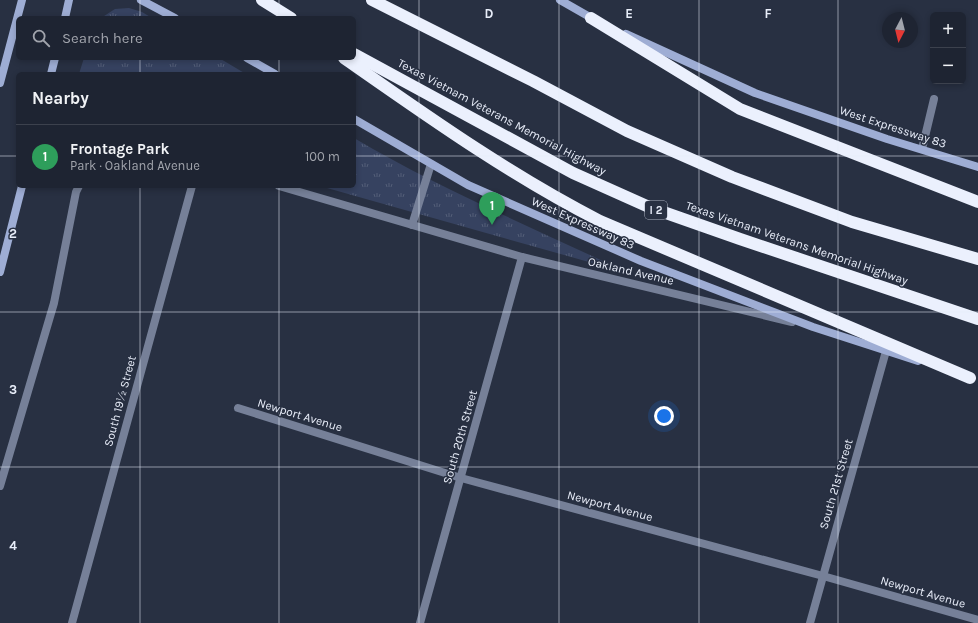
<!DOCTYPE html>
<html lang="en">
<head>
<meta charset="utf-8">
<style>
  :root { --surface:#1e2432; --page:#262c3a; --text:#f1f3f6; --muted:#a1a4ac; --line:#3c414d; --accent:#99b5fd }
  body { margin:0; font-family:Karla,sans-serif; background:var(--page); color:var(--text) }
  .controls { position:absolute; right:12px; top:12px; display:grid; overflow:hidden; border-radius:6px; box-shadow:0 2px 6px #0003 }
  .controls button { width:36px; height:36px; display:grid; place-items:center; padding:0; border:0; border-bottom:1px solid var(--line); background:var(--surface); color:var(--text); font:20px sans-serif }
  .compass { position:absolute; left:882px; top:12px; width:36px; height:36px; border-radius:50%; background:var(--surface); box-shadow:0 2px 6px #0003; rotate:187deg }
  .you { position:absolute; left:664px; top:416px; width:14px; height:14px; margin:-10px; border:3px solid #fff; border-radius:50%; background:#1a73e8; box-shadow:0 0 0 6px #1a73e833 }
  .badge { display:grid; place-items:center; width:26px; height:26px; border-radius:50%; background:var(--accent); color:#fff; font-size:13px; font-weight:700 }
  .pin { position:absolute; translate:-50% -33px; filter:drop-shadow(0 1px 2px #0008) }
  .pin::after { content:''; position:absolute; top:21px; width:14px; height:12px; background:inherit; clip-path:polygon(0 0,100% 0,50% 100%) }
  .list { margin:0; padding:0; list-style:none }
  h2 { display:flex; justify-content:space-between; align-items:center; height:52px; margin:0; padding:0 16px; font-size:17px }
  h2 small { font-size:13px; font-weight:400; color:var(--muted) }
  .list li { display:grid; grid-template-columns:26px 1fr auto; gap:12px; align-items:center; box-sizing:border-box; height:64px; padding:0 16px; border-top:1px solid var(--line) }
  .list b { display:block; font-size:15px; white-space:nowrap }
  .list p { margin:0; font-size:13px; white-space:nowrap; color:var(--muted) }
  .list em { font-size:13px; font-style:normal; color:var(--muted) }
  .icon { flex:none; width:22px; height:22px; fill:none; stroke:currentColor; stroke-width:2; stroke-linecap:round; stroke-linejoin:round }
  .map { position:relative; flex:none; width:978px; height:623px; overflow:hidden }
  .search { position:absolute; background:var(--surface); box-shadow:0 2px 6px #0003; left:16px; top:16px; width:340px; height:44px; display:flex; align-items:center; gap:10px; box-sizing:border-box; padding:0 14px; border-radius:6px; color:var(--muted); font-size:15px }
  .panel { position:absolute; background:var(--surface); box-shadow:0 2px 6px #0003; left:16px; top:72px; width:340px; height:116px; border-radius:6px }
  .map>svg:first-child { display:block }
  .grass { fill:url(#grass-tufts) }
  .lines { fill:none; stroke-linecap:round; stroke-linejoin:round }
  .service { stroke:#768098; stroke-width:8 }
  .minor { stroke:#768098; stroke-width:8 }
  .secondary { stroke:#9eadd4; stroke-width:8 }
  .motorway { stroke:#ebf0fd; stroke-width:12 }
  .grid { fill:none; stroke:#e8edf9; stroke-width:1; stroke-opacity:0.55 }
  .labels { text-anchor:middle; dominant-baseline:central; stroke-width:3; stroke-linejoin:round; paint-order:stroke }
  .shield { fill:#283042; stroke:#aeb4c2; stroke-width:1 }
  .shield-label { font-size:11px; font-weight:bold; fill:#e8edf9 }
  .street-label { font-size:12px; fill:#e8edf9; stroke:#283042 }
  .grid-label { font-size:13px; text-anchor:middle; font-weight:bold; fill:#e8edf9; stroke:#283042; stroke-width:3; stroke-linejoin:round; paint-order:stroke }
</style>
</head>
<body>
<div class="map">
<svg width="978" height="623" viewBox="0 0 978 623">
  <defs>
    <pattern id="grass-tufts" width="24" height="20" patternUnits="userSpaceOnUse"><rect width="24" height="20" fill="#364260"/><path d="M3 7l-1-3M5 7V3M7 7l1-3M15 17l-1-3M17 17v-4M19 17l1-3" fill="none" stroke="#535e78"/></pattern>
  </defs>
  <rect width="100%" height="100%" fill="#283042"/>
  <!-- grass -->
  <g class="grass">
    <path d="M129,8L142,12L152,18H101L115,9Z"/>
    <path d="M84,58H219L246,74H79Z"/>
    <path d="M354,138C435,186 522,223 607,263L603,266L320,186H354Z"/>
  </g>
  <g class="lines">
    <!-- service -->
    <g class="service">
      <path d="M922,149L934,99"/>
      <path d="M412,225L431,164"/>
      <path d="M0,486L54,303L76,192L79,186"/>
    </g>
    <!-- minor -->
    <g class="minor">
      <path d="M279,186L522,257L792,322"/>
      <path d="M238,408L461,478L823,576L978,620"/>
      <path d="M72,623L192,186"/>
      <path d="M420,623L522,257"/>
      <path d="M810,623L886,351"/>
    </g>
    <!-- secondary -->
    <g class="secondary">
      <path d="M141,0L175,18"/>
      <path d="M560,0L595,20"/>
      <path d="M65,18L69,0"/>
      <path d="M626,34L755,93L887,139L978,167"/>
      <path d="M247,58L275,74"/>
      <path d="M51,74L55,58"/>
      <path d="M0,83L22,0"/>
      <path d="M354,119L468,185L641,261L813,327L918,361"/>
      <path d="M0,272L22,186"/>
    </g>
    <!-- motorway -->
    <g class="motorway">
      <path d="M262,0L291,18"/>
      <path d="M372,0L533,81L627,131L732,177L852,222L978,259"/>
      <path d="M591,18L740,109L978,202"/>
      <path d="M354,54L573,173L649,207L740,239L978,319"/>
      <path d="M344,58C427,116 510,175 600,221L970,378"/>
    </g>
  </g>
  <!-- grid -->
  <path class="grid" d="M140,0V18M279,0V18M419,0V623M559,0V623M699,0V623M838,0V623M140,58V74M279,58V74M0,156H18M354,156H978M140,186V623M279,186V623M0,312H978M0,467H978"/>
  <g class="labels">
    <!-- shield labels -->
    <rect class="shield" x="645" y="201" width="22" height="18" rx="3"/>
    <g class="shield-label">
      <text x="656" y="210">I 2</text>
    </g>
    <!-- street labels -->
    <g class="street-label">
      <text transform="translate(502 117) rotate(28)">Texas Vietnam Veterans Memorial Highway</text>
      <text transform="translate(893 127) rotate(18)">West Expressway 83</text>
      <text transform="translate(583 223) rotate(24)">West Expressway 83</text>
      <text transform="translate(797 243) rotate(19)">Texas Vietnam Veterans Memorial Highway</text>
      <text transform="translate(631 271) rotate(13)">Oakland Avenue</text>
      <text transform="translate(120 401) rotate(-75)">South 19½ Street</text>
      <text transform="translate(300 415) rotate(17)">Newport Avenue</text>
      <text transform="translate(460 437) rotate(-74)">South 20th Street</text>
      <text transform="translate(836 484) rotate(-74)">South 21st Street</text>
      <text transform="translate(610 506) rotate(15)">Newport Avenue</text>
      <text transform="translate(923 592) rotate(16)">Newport Avenue</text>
    </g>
  </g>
  <g class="grid-label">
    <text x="489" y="18">D</text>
    <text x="629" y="18">E</text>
    <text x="768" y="18">F</text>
    <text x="13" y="238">2</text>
    <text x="13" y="394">3</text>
    <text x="13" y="550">4</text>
  </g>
</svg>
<div class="controls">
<button>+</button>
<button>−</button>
</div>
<svg class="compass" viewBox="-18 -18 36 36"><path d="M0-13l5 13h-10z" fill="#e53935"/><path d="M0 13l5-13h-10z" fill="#a1a4ac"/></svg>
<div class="you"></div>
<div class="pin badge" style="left:492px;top:225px;background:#2e9e5b">1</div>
<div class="search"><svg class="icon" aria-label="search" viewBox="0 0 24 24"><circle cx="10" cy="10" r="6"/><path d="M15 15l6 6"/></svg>Search here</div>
<section class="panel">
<h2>Nearby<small></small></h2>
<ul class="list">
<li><span class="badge" style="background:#2e9e5b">1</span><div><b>Frontage Park</b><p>Park · Oakland Avenue</p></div><em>100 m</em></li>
</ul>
</section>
</div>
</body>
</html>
